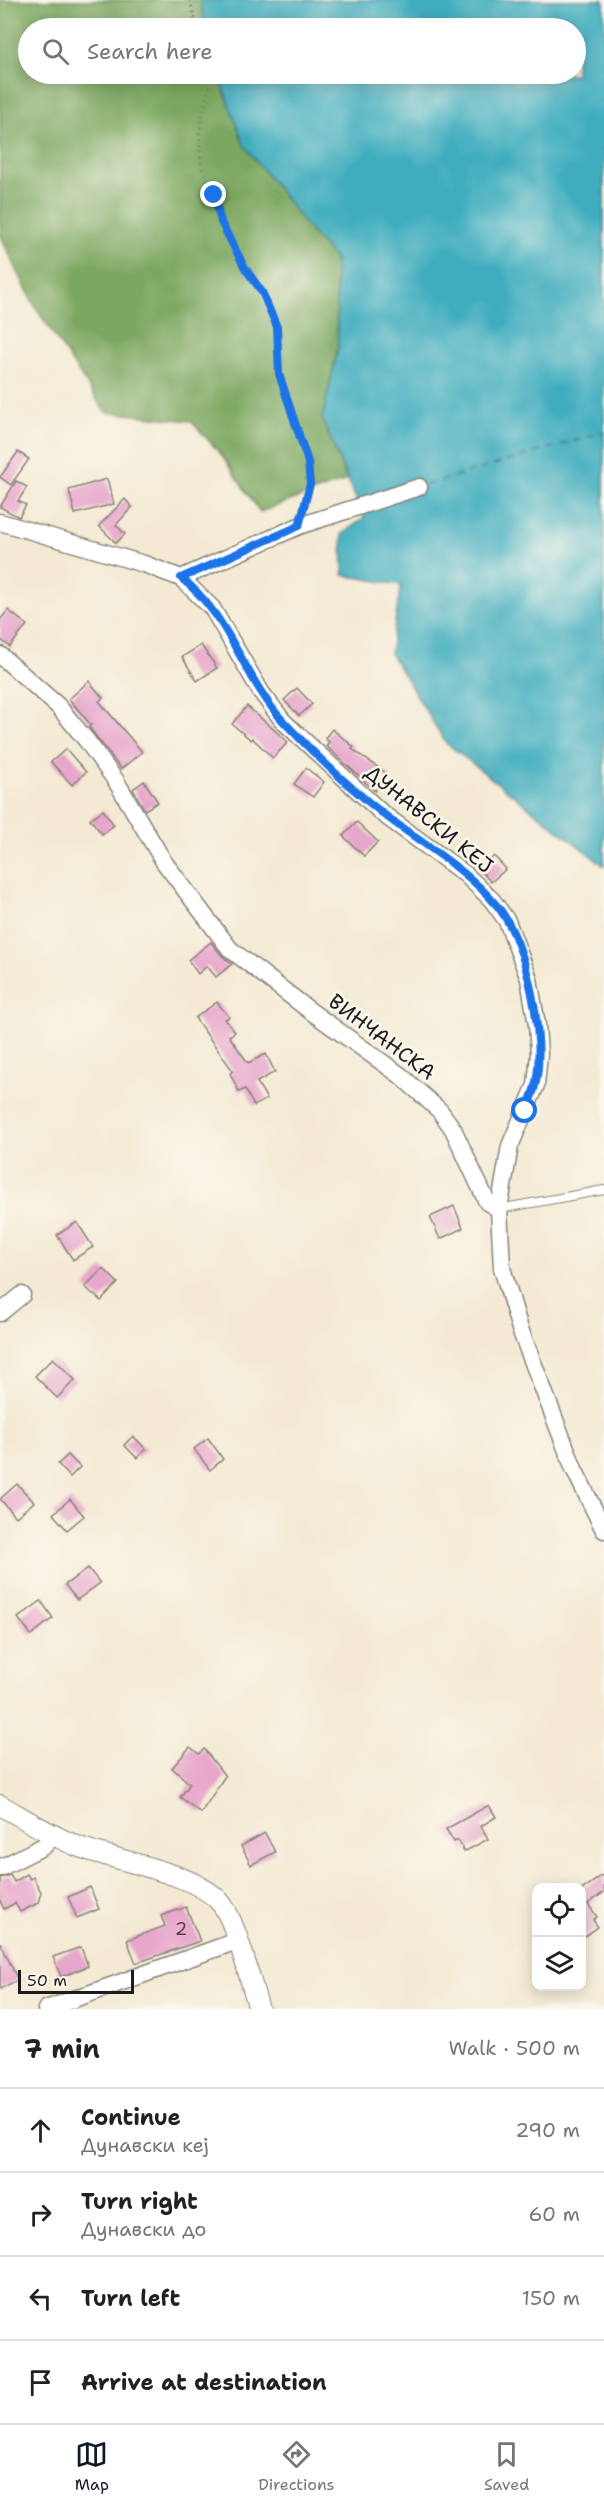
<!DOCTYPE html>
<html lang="en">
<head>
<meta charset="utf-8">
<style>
  :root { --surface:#fff; --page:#f6f6f6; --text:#202124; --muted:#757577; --line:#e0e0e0; --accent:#111827 }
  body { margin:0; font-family:"Shantell Sans",sans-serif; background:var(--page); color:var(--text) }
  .controls { position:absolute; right:18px; bottom:18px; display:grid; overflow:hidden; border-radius:12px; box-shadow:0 3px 15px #0003 }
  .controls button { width:54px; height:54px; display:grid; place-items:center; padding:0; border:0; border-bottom:2px solid var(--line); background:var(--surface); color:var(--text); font:30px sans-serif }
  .scale { position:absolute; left:18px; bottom:15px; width:116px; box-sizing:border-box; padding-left:6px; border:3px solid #1c1c1c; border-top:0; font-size:16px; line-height:21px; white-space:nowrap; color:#1c1c1c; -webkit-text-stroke:4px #fbf7ec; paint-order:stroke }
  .stop { position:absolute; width:18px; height:18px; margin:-14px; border:4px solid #1a73e8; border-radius:50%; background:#fff }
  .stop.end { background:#1a73e8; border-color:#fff; box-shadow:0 2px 6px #0008 }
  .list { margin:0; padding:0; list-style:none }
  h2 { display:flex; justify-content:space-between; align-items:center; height:78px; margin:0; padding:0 24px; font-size:26px }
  h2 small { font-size:20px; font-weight:400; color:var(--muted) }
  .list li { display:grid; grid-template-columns:39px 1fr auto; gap:18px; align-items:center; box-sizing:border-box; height:84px; padding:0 24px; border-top:2px solid var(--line) }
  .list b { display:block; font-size:22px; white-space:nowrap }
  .list p { margin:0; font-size:20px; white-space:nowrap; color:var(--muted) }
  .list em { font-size:20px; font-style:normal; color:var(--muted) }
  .icon { flex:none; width:33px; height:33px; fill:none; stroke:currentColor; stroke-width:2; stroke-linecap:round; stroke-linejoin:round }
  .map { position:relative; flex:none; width:604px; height:2009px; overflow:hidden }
  .search { position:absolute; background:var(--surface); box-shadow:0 3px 15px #0003; left:18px; right:18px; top:18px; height:66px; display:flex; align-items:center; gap:15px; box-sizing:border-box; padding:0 21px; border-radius:33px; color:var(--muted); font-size:22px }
  .sheet { height:414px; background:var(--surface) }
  nav { display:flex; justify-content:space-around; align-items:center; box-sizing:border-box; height:84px; border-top:2px solid var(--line); background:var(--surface); font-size:16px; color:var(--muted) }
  nav a { display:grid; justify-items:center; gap:3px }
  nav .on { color:var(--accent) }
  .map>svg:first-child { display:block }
  .forest { fill:#7ba760; stroke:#4c623e; stroke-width:1.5 }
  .water { fill:#41adbf; stroke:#2e646e; stroke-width:1.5 }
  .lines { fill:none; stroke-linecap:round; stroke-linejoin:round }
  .ferry { stroke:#2d5d65; stroke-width:1.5; stroke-dasharray:8 6; stroke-linecap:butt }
  .building { fill:#e7a6cb }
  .service-casing { stroke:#888378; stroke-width:10 }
  .minor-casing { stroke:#888378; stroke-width:19 }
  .tertiary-casing { stroke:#888378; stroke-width:22 }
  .path { stroke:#888378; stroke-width:3; stroke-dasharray:1.5 4.5; stroke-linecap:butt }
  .service { stroke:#fff; stroke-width:8 }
  .minor { stroke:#fff; stroke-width:16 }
  .tertiary { stroke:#fff; stroke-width:20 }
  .route { stroke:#1a73e8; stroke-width:8 }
  .labels { text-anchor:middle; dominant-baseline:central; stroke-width:5; stroke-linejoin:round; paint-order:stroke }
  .number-label { font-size:18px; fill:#4f3e48 }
  .street-label { font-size:21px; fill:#1c1c1c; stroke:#fbf7ec }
</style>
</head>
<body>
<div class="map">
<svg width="604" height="2009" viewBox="0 0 604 2009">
  <rect width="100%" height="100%" fill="#fbf7ec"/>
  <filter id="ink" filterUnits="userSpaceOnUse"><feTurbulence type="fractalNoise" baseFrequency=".0167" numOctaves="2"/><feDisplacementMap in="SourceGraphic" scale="12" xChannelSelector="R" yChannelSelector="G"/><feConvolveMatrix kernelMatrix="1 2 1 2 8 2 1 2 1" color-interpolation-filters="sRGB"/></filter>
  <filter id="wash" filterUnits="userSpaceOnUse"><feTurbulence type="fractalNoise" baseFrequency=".008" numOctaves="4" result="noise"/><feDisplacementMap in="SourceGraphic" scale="24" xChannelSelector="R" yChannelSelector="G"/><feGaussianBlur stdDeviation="1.35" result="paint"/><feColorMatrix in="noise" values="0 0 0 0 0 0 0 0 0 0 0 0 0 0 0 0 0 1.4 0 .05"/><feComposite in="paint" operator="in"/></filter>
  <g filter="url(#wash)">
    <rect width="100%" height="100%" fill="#f4ead4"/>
    <!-- forest -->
    <path class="forest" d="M0,0H204L210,28H28V74H221L335,259L338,348L322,419L347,480L260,512L220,453L191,421L105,412L35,307L0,235Z"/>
    <!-- water -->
    <path class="water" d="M200,0H604V866L446,743L390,653L401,585L343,575L342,534L364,518L322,419L338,348L335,259L311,232L244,145L218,74H576V28H206Z"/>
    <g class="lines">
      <!-- ferry -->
      <path class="ferry" d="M426,485L604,432"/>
    </g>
    <g id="blocks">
      <!-- building -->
      <g class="building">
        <path d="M18,452L29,459L11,485L0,477Z"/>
        <path d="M107,479L114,504L75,514L69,490Z"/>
        <path d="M16,481L27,487L18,501L26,505L19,517L0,507Z"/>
        <path d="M125,499L132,507L116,525L125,534L116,543L99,526Z"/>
        <path d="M8,610L27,625L10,647L0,639V620Z"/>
        <path d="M201,645L217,668L197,681L182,657Z"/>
        <path d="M89,681L103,698L99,701L142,752L121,769L89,727L91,725L69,699Z"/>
        <path d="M297,688L312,704L299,716L284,700Z"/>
        <path d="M247,706L288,742L273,758L252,738L251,740L232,724Z"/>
        <path d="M332,729L354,747L352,749L387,774L375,791L326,746L329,742L325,738Z"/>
        <path d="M66,749L86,772L72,785L51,762Z"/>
        <path d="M306,768L324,782L313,797L294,784Z"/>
        <path d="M144,781L158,802L145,810L133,789Z"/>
        <path d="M103,810L114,825L102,834L90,819Z"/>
        <path d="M357,822L378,842L364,856L343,836Z"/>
        <path d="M494,856L506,869L491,882L480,870Z"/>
        <path d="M211,942L222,956L232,964L216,977L207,966L198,974L188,960Z"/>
        <path d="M217,1002L229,1017L225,1019L235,1032L229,1036L248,1063L266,1054L275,1072L257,1082L267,1099L254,1106L245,1089L239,1092L230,1073L233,1071L195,1018Z"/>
        <path d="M454,1206L463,1228L440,1239L430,1217Z"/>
        <path d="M77,1222L93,1247L73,1260L57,1235Z"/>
        <path d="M103,1268L118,1283L101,1301L85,1287Z"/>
        <path d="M53,1358L75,1380L57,1398L35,1376Z"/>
        <path d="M133,1436L146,1449L137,1458L124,1445Z"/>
        <path d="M208,1438L223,1459L210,1470L194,1449Z"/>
        <path d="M68,1455L80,1467L70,1477L58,1464Z"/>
        <path d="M17,1484L34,1502L16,1517L0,1499Z"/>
        <path d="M70,1499L84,1516L67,1530L53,1514Z"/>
        <path d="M88,1568L100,1583L77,1600L65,1585Z"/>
        <path d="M41,1601L53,1618L31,1635L18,1618Z"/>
        <path d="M190,1747L199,1754L204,1749L225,1776L201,1813L180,1797L190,1784L172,1768Z"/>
        <path d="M489,1805L496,1817L481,1826L488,1839L464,1852L458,1840L454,1842L446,1829Z"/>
        <path d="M265,1833L275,1852L251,1865L241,1846Z"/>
        <path d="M27,1874L30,1879L33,1877L41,1892L38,1903L20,1912L15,1903L4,1909L0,1901V1878L10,1875L14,1882Z"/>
        <path d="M604,1874V1892L588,1904L597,1917L593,1920L598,1927L582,1938V1890Z"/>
        <path d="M90,1887L99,1909L77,1918L68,1897Z"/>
        <path d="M186,1907L200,1941L136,1963L127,1940L165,1926L161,1916Z"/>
        <path d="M0,1942L18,1980L0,1989Z"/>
        <path d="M81,1947L88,1966L61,1977L53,1957Z"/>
      </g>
    </g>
  </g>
  <g filter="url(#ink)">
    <use href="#blocks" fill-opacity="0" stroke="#888378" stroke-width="1.5"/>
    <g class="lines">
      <defs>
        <path id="service" d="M499,1209L604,1190"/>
        <g id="minor">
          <path d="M0,522L144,564L181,578L299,526L419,487"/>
          <path d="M181,578L212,608L261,692L283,721L383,814L465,874L492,900L507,921L529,979L537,1025L539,1054L536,1085L510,1146L499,1209L502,1268L520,1329L574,1469L604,1530"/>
          <path d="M0,655L58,706L87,741L116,781L164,862L230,949L309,1010L400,1075L440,1111L453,1129L487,1202L499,1209"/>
          <path d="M0,1313L22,1295"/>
          <path d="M0,1868L44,1846L55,1834"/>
          <path d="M46,2009L237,1941"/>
        </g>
        <path id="tertiary" d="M0,1805C25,1819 50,1835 77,1846C115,1861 194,1872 220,1902C236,1920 251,1984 259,2009"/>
      </defs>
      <!-- service casing -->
      <use href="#service" class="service-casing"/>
      <!-- minor casing -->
      <use href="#minor" class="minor-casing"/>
      <!-- tertiary casing -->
      <use href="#tertiary" class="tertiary-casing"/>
      <!-- path -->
      <g class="path">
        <path d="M190,0L197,28"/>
        <path d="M211,74V82L203,110L199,135L202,168L214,195L221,222L245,268L262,292L277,327L279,374L308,462L310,484L303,510"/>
      </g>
      <!-- service -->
      <use href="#service" class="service"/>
      <!-- minor -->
      <use href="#minor" class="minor"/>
      <!-- tertiary -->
      <use href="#tertiary" class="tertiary"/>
    </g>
  </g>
  <g class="lines" filter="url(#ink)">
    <!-- route -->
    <path class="route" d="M214,195L221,222L245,268L262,292L277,327L279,374L308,462L310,484L299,526L181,578C229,614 243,677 283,721C314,754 350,788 386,816C424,845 468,870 498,907C527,942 547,1042 535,1086C533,1094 529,1103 525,1111"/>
  </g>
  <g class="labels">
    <!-- number labels -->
    <g class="number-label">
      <text x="181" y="1929">2</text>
    </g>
    <!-- street labels -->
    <g class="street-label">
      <text transform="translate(429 819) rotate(39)">ДУНАВСКИ КЕЈ</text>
      <text transform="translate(382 1037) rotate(37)">ВИНЧАНСКА</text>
    </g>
  </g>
</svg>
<div class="controls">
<button><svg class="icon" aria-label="locate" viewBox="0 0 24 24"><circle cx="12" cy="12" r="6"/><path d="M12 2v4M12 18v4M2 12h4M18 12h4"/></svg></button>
<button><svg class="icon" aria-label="layers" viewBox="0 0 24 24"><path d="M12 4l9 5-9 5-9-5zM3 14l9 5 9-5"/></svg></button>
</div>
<div class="scale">50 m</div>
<div class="stop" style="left:525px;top:1111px"></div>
<div class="stop end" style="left:214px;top:195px"></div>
<div class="search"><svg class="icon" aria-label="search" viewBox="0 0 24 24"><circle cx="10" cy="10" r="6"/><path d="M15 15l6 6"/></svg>Search here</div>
</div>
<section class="sheet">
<h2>7 min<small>Walk · 500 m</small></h2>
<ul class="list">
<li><svg class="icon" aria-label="ahead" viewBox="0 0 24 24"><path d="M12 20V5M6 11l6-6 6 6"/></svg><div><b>Continue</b><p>Дунавски кеј</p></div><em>290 m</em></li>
<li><svg class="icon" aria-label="right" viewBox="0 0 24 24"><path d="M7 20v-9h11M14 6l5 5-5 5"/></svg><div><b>Turn right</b><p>Дунавски до</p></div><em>60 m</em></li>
<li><svg class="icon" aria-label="left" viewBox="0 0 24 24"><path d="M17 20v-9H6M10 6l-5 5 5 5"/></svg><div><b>Turn left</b></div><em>150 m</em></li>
<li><svg class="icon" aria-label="arrive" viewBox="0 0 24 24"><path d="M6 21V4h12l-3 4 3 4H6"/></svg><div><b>Arrive at destination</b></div></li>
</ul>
</section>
<nav>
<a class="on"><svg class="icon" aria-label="map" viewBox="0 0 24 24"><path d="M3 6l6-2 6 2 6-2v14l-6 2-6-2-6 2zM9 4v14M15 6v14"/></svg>Map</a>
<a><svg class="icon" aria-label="directions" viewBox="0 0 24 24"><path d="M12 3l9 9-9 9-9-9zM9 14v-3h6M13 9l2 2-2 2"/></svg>Directions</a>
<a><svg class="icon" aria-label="saved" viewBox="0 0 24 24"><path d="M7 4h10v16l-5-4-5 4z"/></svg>Saved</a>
</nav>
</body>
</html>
